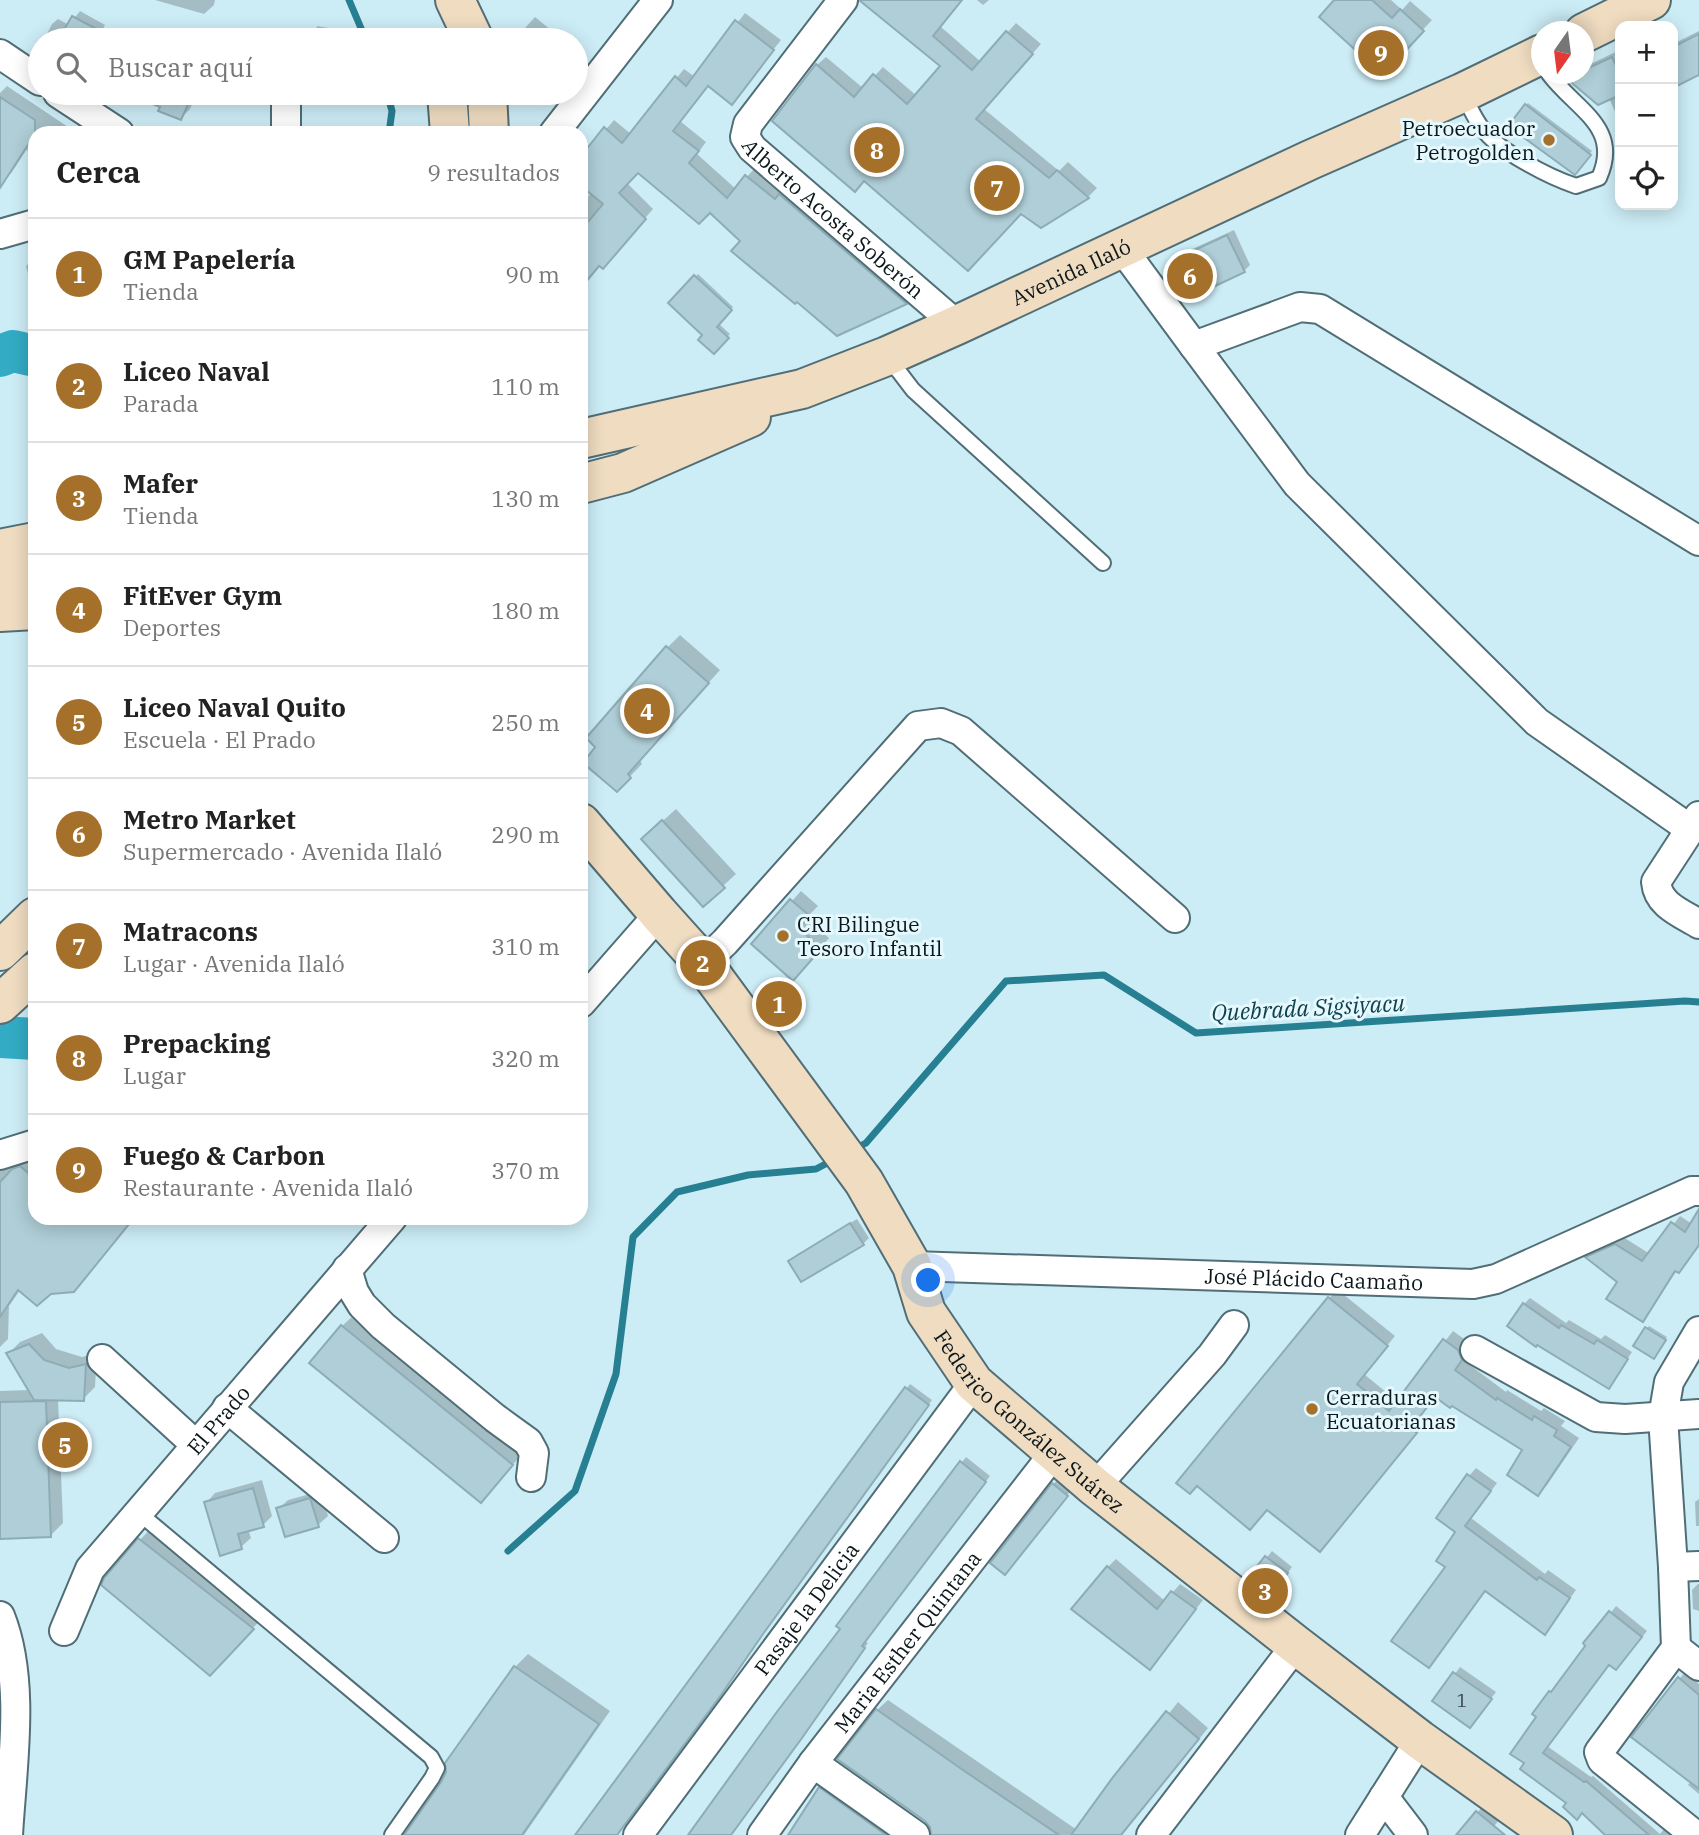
<!DOCTYPE html>
<html lang="es">
<head>
<meta charset="utf-8">
<style>
  :root { --surface:#fff; --page:#f6f6f6; --text:#222; --muted:#767676; --line:#e0e0e0; --accent:#a5712a }
  body { margin:0; font-family:"IBM Plex Serif",serif; background:var(--page); color:var(--text) }
  .controls { position:absolute; right:21px; top:21px; display:grid; overflow:hidden; border-radius:14px; box-shadow:0 4px 18px #0003 }
  .controls button { width:63px; height:63px; display:grid; place-items:center; padding:0; border:0; border-bottom:2px solid var(--line); background:var(--surface); color:var(--text); font:35px sans-serif }
  .compass { position:absolute; left:1531px; top:21px; width:63px; height:63px; border-radius:50%; background:var(--surface); box-shadow:0 4px 18px #0003; rotate:194deg }
  .you { position:absolute; left:929px; top:1281px; width:24px; height:24px; margin:-18px; border:5px solid #fff; border-radius:50%; background:#1a73e8; box-shadow:0 0 0 10px #1a73e833 }
  .badge { display:grid; place-items:center; width:46px; height:46px; border-radius:50%; background:var(--accent); color:#fff; font-size:23px; font-weight:700 }
  .pin { position:absolute; translate:-50% -50%; border:4px solid #fff; box-shadow:0 2px 7px #0006 }
  .list { margin:0; padding:0; list-style:none }
  h2 { display:flex; justify-content:space-between; align-items:center; height:91px; margin:0; padding:0 28px; font-size:30px }
  h2 small { font-size:23px; font-weight:400; color:var(--muted) }
  .list li { display:grid; grid-template-columns:46px 1fr auto; gap:21px; align-items:center; box-sizing:border-box; height:112px; padding:0 28px; border-top:2px solid var(--line) }
  .list b { display:block; font-size:26px; white-space:nowrap }
  .list p { margin:0; font-size:23px; white-space:nowrap; color:var(--muted) }
  .list em { font-size:23px; font-style:normal; color:var(--muted) }
  .icon { flex:none; width:38px; height:38px; fill:none; stroke:currentColor; stroke-width:2; stroke-linecap:round; stroke-linejoin:round }
  .map { position:relative; flex:none; width:1699px; height:1835px; overflow:hidden }
  .search { position:absolute; background:var(--surface); box-shadow:0 4px 18px #0003; left:28px; top:28px; width:560px; height:77px; display:flex; align-items:center; gap:18px; box-sizing:border-box; padding:0 24px; border-radius:38px; color:var(--muted); font-size:26px }
  .panel { position:absolute; background:var(--surface); box-shadow:0 4px 18px #0003; left:28px; top:126px; width:560px; height:1099px; border-radius:21px }
  .map>svg:first-child { display:block }
  .shadow { fill:#0003 }
  .lines { fill:none; stroke-linecap:round; stroke-linejoin:round }
  .stream { stroke:#277f92; stroke-width:7 }
  .river { stroke:#33abc5; stroke-width:42 }
  .building { fill:#afced7; stroke:#8eacb5; stroke-width:2 }
  .lane-casing { stroke:#516e76; stroke-width:18 }
  .street-casing { stroke:#516e76; stroke-width:32 }
  .secondary-casing { stroke:#516e76; stroke-width:42 }
  .lane { stroke:#fff; stroke-width:14 }
  .street { stroke:#fff; stroke-width:28 }
  .secondary { stroke:#efdcc1; stroke-width:38 }
  .poi-dot { fill:#a5712a; stroke:#e5f8fd; stroke-width:2.5 }
  .labels { text-anchor:middle; dominant-baseline:central; stroke-width:6; stroke-linejoin:round; paint-order:stroke }
  .number-label { font-size:18px; fill:#344549 }
  .poi-label { font-size:21px; fill:#0b171a; stroke:#e5f8fd; text-anchor:start }
  .street-label { font-size:21px; fill:#0b171a; stroke:#e5f8fd }
  .water-label { font-size:23px; font-style:italic; fill:#0f424d; stroke:#e5f8fd }
</style>
</head>
<body>
<div class="map">
<svg width="1699" height="1835" viewBox="0 0 1699 1835">
  <rect width="100%" height="100%" fill="#cdedf6"/>
  <!-- shadow -->
  <g class="shadow">
    <path d="M155,0H215L214,5L204,14Z"/>
    <path d="M875,0H962L940,26L981,62L1016,23L1041,44L984,109L1059,171L1068,162L1097,188L1088,197L1041,226L1021,212L977,260L817,65L826,57L863,88L883,67L917,96L943,66Z"/>
    <path d="M977,0H989L983,5Z"/>
    <path d="M1337,0H1391L1402,10L1410,1L1432,20L1392,63Z"/>
    <path d="M80,11L105,25L97,40H44L52,24L58,19L69,25Z"/>
    <path d="M745,13L781,40L732,102L709,85L680,121L706,142L697,154L736,189L755,168L914,294L906,302L837,334L710,211L638,171L627,183L653,209L611,258L600,264L581,288V205L592,192L581,184V159L614,120L631,134L684,69L695,77Z"/>
    <path d="M535,17L563,40H518L516,38Z"/>
    <path d="M317,26L334,29L331,40H313Z"/>
    <path d="M148,31L170,40H139Z"/>
    <path d="M1699,31V73L1673,86V44Z"/>
    <path d="M1620,50V112L1616,114L1609,98L1568,78L1573,74H1584V67Z"/>
    <path d="M576,51L584,58L576,68Z"/>
    <path d="M7,86L77,133L90,129L92,133H35V178L27,149L12,172L3,181L0,179V93Z"/>
    <path d="M131,93H197L190,109L181,118L162,106Z"/>
    <path d="M1528,103L1592,151L1577,171L1526,105Z"/>
    <path d="M1234,230L1250,265L1244,271L1171,262L1177,256Z"/>
    <path d="M35,257V301L26,266Z"/>
    <path d="M698,274L733,307L718,323L730,334L714,352L705,334L671,303Z"/>
    <path d="M680,635L720,670L640,760L642,764L617,790L668,647Z"/>
    <path d="M676,809L736,874L723,886L656,827Z"/>
    <path d="M801,891L818,906L806,918L829,938L802,969L753,944Z"/>
    <path d="M31,1157L35,1161V1218H133L20,1290L9,1306L8,1339L0,1347V1167Z"/>
    <path d="M1699,1212V1245L1686,1263L1677,1270L1650,1312L1643,1320L1619,1281L1588,1257L1595,1250L1623,1237L1650,1254L1680,1216L1692,1224Z"/>
    <path d="M857,1219L869,1238L863,1244L790,1261L796,1255Z"/>
    <path d="M1338,1290L1395,1336L1364,1374L1398,1402L1453,1331L1467,1341L1471,1350L1463,1360L1506,1392L1507,1390L1541,1411L1544,1408L1565,1421L1561,1426L1579,1438L1547,1485L1538,1493L1525,1450L1437,1395L1419,1419L1425,1424L1329,1541V1298Z"/>
    <path d="M1530,1298L1566,1323L1569,1320L1601,1339L1605,1335L1632,1352L1609,1387L1524,1304Z"/>
    <path d="M355,1314L524,1452L481,1501L342,1326Z"/>
    <path d="M1649,1326L1667,1337L1656,1355L1647,1328Z"/>
    <path d="M42,1333L56,1349L82,1357L97,1353L95,1387L83,1399H58L63,1523L51,1535L0,1537V1391L29,1390L8,1354L20,1342Z"/>
    <path d="M910,1384L932,1400L617,1835H577Z"/>
    <path d="M966,1457L990,1476L865,1641L868,1643L730,1835H690L842,1629L838,1626Z"/>
    <path d="M1476,1468L1497,1483L1471,1518L1545,1574L1548,1570L1576,1590L1545,1633L1486,1590L1428,1666L1469,1476Z"/>
    <path d="M1059,1479L1072,1489L1011,1567L1053,1484Z"/>
    <path d="M262,1480L272,1516L263,1525L248,1529L251,1538L241,1547L206,1503L215,1493Z"/>
    <path d="M321,1491L328,1516L318,1525L278,1509L288,1500Z"/>
    <path d="M1699,1499V1526H1696L1695,1502Z"/>
    <path d="M152,1527L265,1615L223,1661L140,1540Z"/>
    <path d="M1272,1551L1292,1567L1276,1589L1250,1579Z"/>
    <path d="M1116,1559L1165,1601L1180,1584L1203,1600L1150,1668L1108,1567Z"/>
    <path d="M1698,1584H1699V1611L1693,1609L1692,1590Z"/>
    <path d="M1616,1606L1647,1631L1622,1662L1610,1663L1547,1746L1591,1777L1593,1776L1660,1834L1664,1829L1671,1835H1608L1583,1812L1569,1803L1526,1763L1538,1717L1550,1692Z"/>
    <path d="M528,1654L610,1711L524,1835H400L403,1832H408L441,1784L515,1667Z"/>
    <path d="M1460,1667L1496,1692L1470,1726L1435,1701Z"/>
    <path d="M1685,1672L1699,1684V1794L1688,1785L1691,1781L1634,1736Z"/>
    <path d="M888,1700L1077,1830L1178,1702L1208,1728L1122,1835H933L932,1828L877,1710Z"/>
    <path d="M830,1778L911,1835H790L820,1788Z"/>
    <path d="M1483,1806L1499,1820L1487,1835H1458Z"/>
  </g>
  <g class="lines">
    <!-- stream -->
    <g class="stream">
      <path d="M349,0L366,40"/>
      <path d="M387,93L392,111L389,133"/>
      <path d="M855,1149L866,1143L1006,981L1104,975L1196,1033L1685,1001L1699,1002"/>
      <path d="M508,1551L575,1491L616,1374L633,1237L677,1192L748,1175L816,1169L835,1159"/>
    </g>
    <!-- river -->
    <g class="river">
      <path d="M0,356L13,351L35,356"/>
      <path d="M0,1037L35,1039"/>
    </g>
  </g>
  <!-- building -->
  <g class="building">
    <path d="M859,0H962L933,36L972,70L1006,31L1033,54L976,119L1049,178L1057,170L1089,198L1041,228L1021,214L968,271L864,181L855,192L772,121L816,64L854,97L873,74L907,104L940,66Z"/>
    <path d="M1334,0H1372L1392,18L1400,9L1424,31L1383,75L1319,17Z"/>
    <path d="M72,16L117,40H58Z"/>
    <path d="M735,20L774,50L732,105L708,86L673,131L699,151L689,163L727,198L745,175L775,199L779,194L907,304L837,336L797,302L795,304L731,251L740,241L710,213L699,224L638,173L619,193L646,219L603,269L599,266L581,288V230L603,204L581,186V156L604,127L622,143L675,76L686,86Z"/>
    <path d="M1699,34V75L1673,88V47Z"/>
    <path d="M1612,57L1620,74V95L1598,105L1566,78L1576,74H1584V70Z"/>
    <path d="M127,93H193L181,120L158,111L160,107Z"/>
    <path d="M0,97L35,120V134L0,188Z"/>
    <path d="M1525,104L1591,155L1575,175L1508,126Z"/>
    <path d="M1227,235L1245,272L1194,296L1169,262Z"/>
    <path d="M694,275L732,310L717,327L729,338L714,354L698,340L702,335L668,303Z"/>
    <path d="M666,646L709,683L628,774L631,778L617,792L583,763L595,747L586,738Z"/>
    <path d="M662,820L725,888L703,907L641,839Z"/>
    <path d="M790,899L810,916L799,928L821,949L793,981L751,944Z"/>
    <path d="M20,1166L35,1179V1218H134L74,1292L51,1294L37,1306L18,1290L0,1317V1182L12,1169Z"/>
    <path d="M1699,1209V1245L1679,1273L1675,1271L1643,1322L1606,1299L1617,1282L1585,1257L1615,1244L1642,1261L1671,1222L1685,1232Z"/>
    <path d="M850,1223L864,1245L801,1282L788,1261Z"/>
    <path d="M1328,1297L1388,1346L1357,1384L1389,1411L1443,1339L1458,1350L1462,1360L1455,1370L1496,1400L1497,1398L1532,1420L1534,1416L1557,1430L1554,1436L1571,1447L1538,1496L1507,1475L1522,1450L1452,1406L1450,1408L1435,1397L1411,1428L1417,1433L1320,1552L1267,1510L1250,1530L1197,1486L1190,1494L1176,1483Z"/>
    <path d="M1523,1303L1559,1328L1561,1325L1594,1344L1597,1340L1628,1359L1609,1389L1537,1345L1536,1347L1507,1326Z"/>
    <path d="M341,1325L513,1465L481,1503L309,1363Z"/>
    <path d="M1645,1327L1666,1340L1654,1359L1633,1346Z"/>
    <path d="M29,1344L44,1360L69,1368L86,1364L84,1401L34,1400L6,1353Z"/>
    <path d="M905,1387L929,1405L763,1634L721,1695L617,1835H575Z"/>
    <path d="M46,1401L51,1537L0,1539V1402Z"/>
    <path d="M960,1461L986,1482L862,1646L865,1648L802,1738L731,1835H688L776,1713L840,1629L836,1626Z"/>
    <path d="M1467,1474L1491,1491L1465,1526L1537,1580L1539,1577L1570,1598L1545,1635L1485,1591L1429,1668L1391,1641L1445,1567L1436,1561L1455,1532L1436,1518Z"/>
    <path d="M1052,1483L1068,1496L1005,1575L990,1563Z"/>
    <path d="M253,1488L264,1527L238,1534L242,1549L220,1556L204,1502Z"/>
    <path d="M310,1498L319,1527L285,1537L276,1508Z"/>
    <path d="M138,1538L254,1629L210,1676L101,1585L104,1578Z"/>
    <path d="M1265,1556L1288,1573L1270,1597L1247,1579Z"/>
    <path d="M1107,1566L1157,1609L1171,1591L1196,1609L1150,1670L1071,1609Z"/>
    <path d="M1609,1611L1642,1637L1616,1670L1609,1665L1543,1753L1584,1782L1586,1781L1649,1835H1605L1582,1813L1577,1820L1563,1807L1566,1803L1520,1769L1524,1763L1510,1754L1536,1717L1532,1714L1549,1691L1551,1692L1585,1646L1583,1643Z"/>
    <path d="M514,1666L599,1724L522,1835H404L441,1782L446,1772L445,1763Z"/>
    <path d="M1453,1672L1492,1699L1470,1728L1432,1701Z"/>
    <path d="M1678,1677L1699,1695V1789L1631,1737Z"/>
    <path d="M876,1709L960,1768L1059,1835H931L930,1827L925,1821L837,1759Z"/>
    <path d="M1166,1711L1199,1739L1121,1835H1071L1113,1777Z"/>
    <path d="M819,1787L886,1835H788Z"/>
    <path d="M1476,1811L1505,1835H1456Z"/>
  </g>
  <g class="lines">
    <defs>
      <g id="lane">
        <path d="M1463,94C1469,105 1474,118 1482,128C1498,151 1549,177 1576,186L1599,178C1622,127 1576,110 1549,74"/>
        <path d="M887,356L913,390L1103,563"/>
        <path d="M139,1513L431,1757L437,1768L432,1778L392,1835"/>
      </g>
      <g id="street">
        <path id="s1" d="M843,0L748,124L745,137L752,148L957,325"/>
        <path d="M0,54L40,81"/>
        <path d="M58,93L119,133"/>
        <path d="M286,133V93"/>
        <path d="M554,133L658,0"/>
        <path d="M0,234L35,224"/>
        <path d="M1121,247L1194,346"/>
        <path d="M1699,816L1656,882C1658,905 1681,913 1699,924"/>
        <path d="M1690,829L1537,722L1297,484L1194,346L1300,307L1320,309L1699,541"/>
        <path d="M703,963L725,942L918,726L941,723L961,731L1175,918"/>
        <path d="M581,1003L659,914"/>
        <path d="M0,1155L35,1144"/>
        <path id="s2" d="M912,1266L1473,1284L1496,1279L1692,1191H1699"/>
        <path d="M347,1269L354,1292L362,1305L383,1326L495,1418L528,1442L534,1453L531,1477"/>
        <path d="M1475,1350L1596,1417L1625,1419L1699,1414"/>
        <path d="M102,1359L196,1445"/>
        <path d="M227,1408L384,1538"/>
        <path d="M1095,1487L1212,1355L1234,1325"/>
        <path d="M1673,1567L1699,1566"/>
        <path d="M0,1616C26,1681 12,1766 8,1835"/>
        <path id="s3" d="M64,1631L90,1569L392,1218"/>
        <path d="M1676,1648L1699,1666"/>
        <path d="M813,1763L915,1835"/>
        <path d="M1384,1797L1413,1835"/>
        <path id="s4" d="M638,1835L974,1383"/>
        <path id="s5" d="M762,1835L813,1763L1055,1452"/>
        <path d="M1151,1835L1296,1645"/>
        <path d="M1360,1835L1420,1740"/>
        <path d="M1695,1835L1602,1760L1599,1752L1676,1648L1673,1567L1663,1417L1669,1382L1699,1331"/>
      </g>
      <g id="secondary">
        <path d="M455,0L474,40"/>
        <path d="M1584,33L1651,0"/>
        <path d="M447,93L450,133"/>
        <path d="M487,93L489,133"/>
        <path id="s6" d="M581,439L802,389L887,356L957,325L1310,160L1462,93L1542,54"/>
        <path d="M581,484L623,473L751,417"/>
        <path d="M0,549L35,542"/>
        <path d="M0,579L35,572"/>
        <path d="M0,612L35,610"/>
        <path id="s7" d="M581,823L659,914L703,963L864,1182L912,1266L926,1312L974,1383L1095,1487L1296,1645L1420,1740L1553,1835"/>
        <path d="M0,951L35,917"/>
        <path d="M0,1004L35,972"/>
      </g>
    </defs>
    <!-- lane casing -->
    <use href="#lane" class="lane-casing"/>
    <!-- street casing -->
    <use href="#street" class="street-casing"/>
    <!-- secondary casing -->
    <use href="#secondary" class="secondary-casing"/>
    <!-- lane -->
    <use href="#lane" class="lane"/>
    <!-- street -->
    <use href="#street" class="street"/>
    <!-- secondary -->
    <use href="#secondary" class="secondary"/>
  </g>
  <!-- markers -->
  <g class="poi-dot">
    <circle cx="1549" cy="140" r="7"/>
    <circle cx="783" cy="936" r="7"/>
    <circle cx="1312" cy="1409" r="7"/>
  </g>
  <g class="labels">
    <!-- number labels -->
    <g class="number-label">
      <text x="1462" y="1700">1</text>
    </g>
    <!-- poi labels -->
    <g class="poi-label">
      <text x="1535" y="128" text-anchor="end">Petroecuador<tspan x="1535" dy="24">Petrogolden</tspan></text>
      <text x="797" y="924">CRI Bilingue<tspan x="797" dy="24">Tesoro Infantil</tspan></text>
      <text x="1326" y="1397">Cerraduras<tspan x="1326" dy="24">Ecuatorianas</tspan></text>
    </g>
    <!-- street labels -->
    <g class="street-label">
      <text stroke="none"><textPath href="#s1" startOffset="290">Alberto Acosta Soberón</textPath></text>
      <text stroke="none"><textPath href="#s6" startOffset="520">Avenida Ilaló</textPath></text>
      <text stroke="none"><textPath href="#s2" startOffset="402">José Plácido Caamaño</textPath></text>
      <text stroke="none"><textPath href="#s3" startOffset="264">El Prado</textPath></text>
      <text stroke="none"><textPath href="#s7" startOffset="754">Federico González Suárez</textPath></text>
      <text stroke="none"><textPath href="#s4" startOffset="282">Pasaje la Delicia</textPath></text>
      <text stroke="none"><textPath href="#s5" startOffset="242">Maria Esther Quintana</textPath></text>
    </g>
    <!-- water labels -->
    <g class="water-label">
      <text transform="translate(1308 1007) rotate(-3)">Quebrada Sigsiyacu</text>
    </g>
  </g>
</svg>
<div class="controls">
<button>+</button>
<button>−</button>
<button><svg class="icon" aria-label="locate" viewBox="0 0 24 24"><circle cx="12" cy="12" r="6"/><path d="M12 2v4M12 18v4M2 12h4M18 12h4"/></svg></button>
</div>
<svg class="compass" viewBox="-18 -18 36 36"><path d="M0-13l5 13h-10z" fill="#e53935"/><path d="M0 13l5-13h-10z" fill="#767676"/></svg>
<div class="you"></div>
<div class="pin badge" style="left:779px;top:1004px">1</div>
<div class="pin badge" style="left:703px;top:963px">2</div>
<div class="pin badge" style="left:1265px;top:1591px">3</div>
<div class="pin badge" style="left:647px;top:711px">4</div>
<div class="pin badge" style="left:65px;top:1445px">5</div>
<div class="pin badge" style="left:1190px;top:276px">6</div>
<div class="pin badge" style="left:997px;top:188px">7</div>
<div class="pin badge" style="left:877px;top:150px">8</div>
<div class="pin badge" style="left:1381px;top:53px">9</div>
<div class="search"><svg class="icon" aria-label="search" viewBox="0 0 24 24"><circle cx="10" cy="10" r="6"/><path d="M15 15l6 6"/></svg>Buscar aquí</div>
<section class="panel">
<h2>Cerca<small>9 resultados</small></h2>
<ul class="list">
<li><span class="badge">1</span><div><b>GM Papelería</b><p>Tienda</p></div><em>90 m</em></li>
<li><span class="badge">2</span><div><b>Liceo Naval</b><p>Parada</p></div><em>110 m</em></li>
<li><span class="badge">3</span><div><b>Mafer</b><p>Tienda</p></div><em>130 m</em></li>
<li><span class="badge">4</span><div><b>FitEver Gym</b><p>Deportes</p></div><em>180 m</em></li>
<li><span class="badge">5</span><div><b>Liceo Naval Quito</b><p>Escuela · El Prado</p></div><em>250 m</em></li>
<li><span class="badge">6</span><div><b>Metro Market</b><p>Supermercado · Avenida Ilaló</p></div><em>290 m</em></li>
<li><span class="badge">7</span><div><b>Matracons</b><p>Lugar · Avenida Ilaló</p></div><em>310 m</em></li>
<li><span class="badge">8</span><div><b>Prepacking</b><p>Lugar</p></div><em>320 m</em></li>
<li><span class="badge">9</span><div><b>Fuego &amp; Carbon</b><p>Restaurante · Avenida Ilaló</p></div><em>370 m</em></li>
</ul>
</section>
</div>
</body>
</html>
